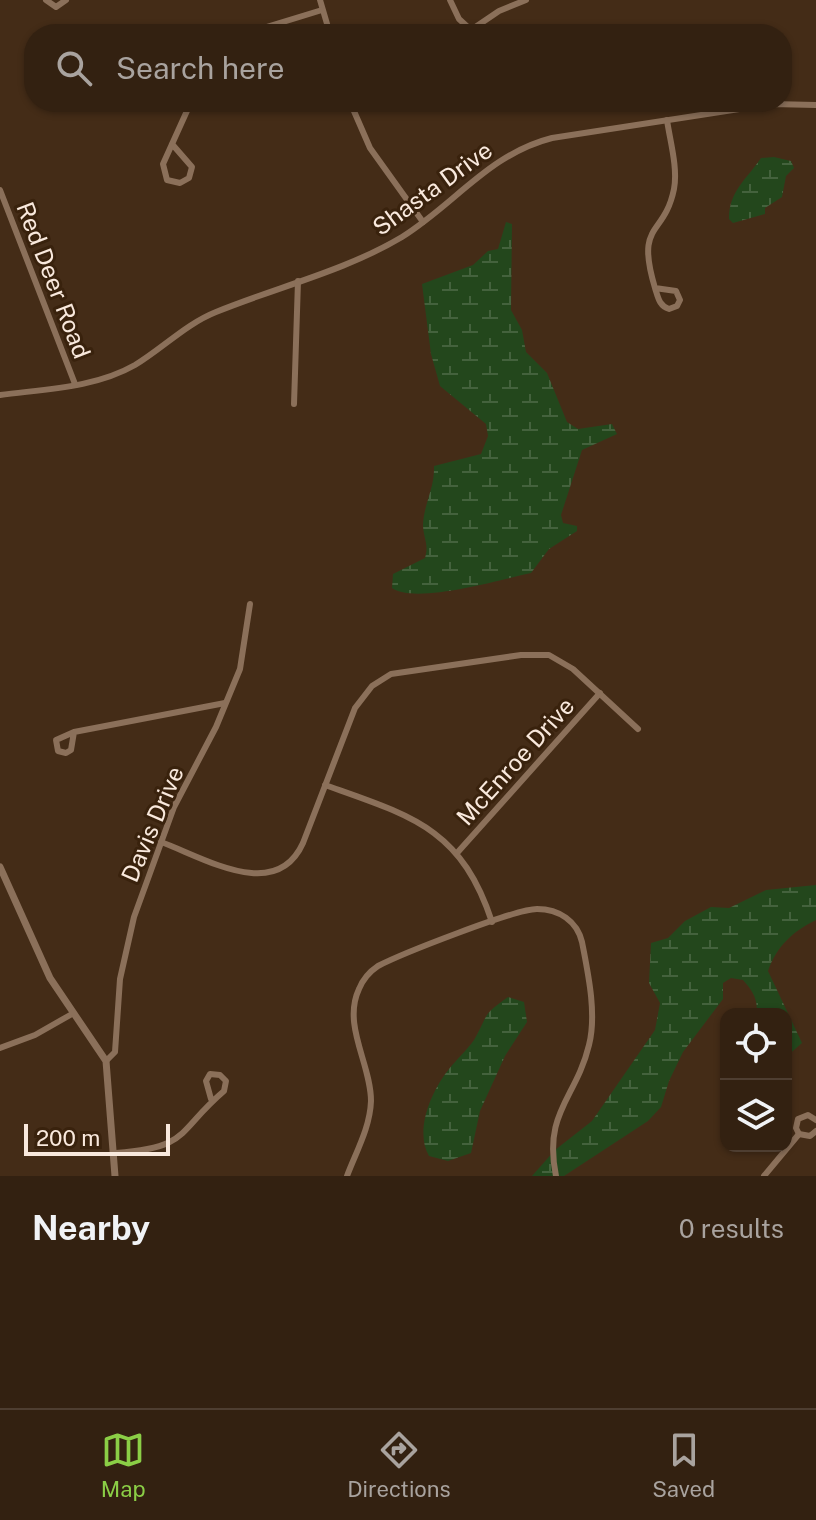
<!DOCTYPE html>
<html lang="en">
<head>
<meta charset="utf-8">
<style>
  :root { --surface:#332111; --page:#3e2e1f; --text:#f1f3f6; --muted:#a9a39f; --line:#4e3e31; --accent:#8bce46 }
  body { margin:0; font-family:"Public Sans",sans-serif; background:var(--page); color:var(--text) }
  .controls { position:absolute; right:24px; bottom:24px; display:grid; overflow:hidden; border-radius:16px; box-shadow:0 2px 6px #0004 }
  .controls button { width:72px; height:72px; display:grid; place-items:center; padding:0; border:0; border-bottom:2px solid var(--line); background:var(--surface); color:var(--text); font:40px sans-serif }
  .scale { position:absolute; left:24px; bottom:20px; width:146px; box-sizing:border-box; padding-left:8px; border:4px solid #f9e9dd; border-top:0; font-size:22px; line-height:28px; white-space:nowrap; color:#f9e9dd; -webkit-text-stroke:6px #39220d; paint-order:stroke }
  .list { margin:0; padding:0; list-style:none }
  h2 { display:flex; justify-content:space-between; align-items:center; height:104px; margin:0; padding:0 32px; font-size:34px }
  h2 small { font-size:26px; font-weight:400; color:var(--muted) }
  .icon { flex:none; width:44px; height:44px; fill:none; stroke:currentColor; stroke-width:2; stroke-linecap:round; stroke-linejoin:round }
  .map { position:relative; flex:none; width:816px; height:1176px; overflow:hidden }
  .search { position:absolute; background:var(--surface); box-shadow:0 2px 6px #0004; left:24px; right:24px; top:24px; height:88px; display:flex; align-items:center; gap:20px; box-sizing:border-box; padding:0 28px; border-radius:32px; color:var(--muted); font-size:30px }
  .sheet { height:232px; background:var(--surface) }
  nav { display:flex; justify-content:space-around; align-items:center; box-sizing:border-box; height:112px; border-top:2px solid var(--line); background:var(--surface); font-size:22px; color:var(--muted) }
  nav a { display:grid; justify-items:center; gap:4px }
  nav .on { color:var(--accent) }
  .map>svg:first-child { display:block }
  .wetland { fill:url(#wetland-marsh) }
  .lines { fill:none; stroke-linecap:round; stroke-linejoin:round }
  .minor { stroke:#8b705a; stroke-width:6 }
  .tertiary { stroke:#8b705a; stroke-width:7 }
  .labels { text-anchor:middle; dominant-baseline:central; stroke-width:6; stroke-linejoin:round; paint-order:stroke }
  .street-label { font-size:24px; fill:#f9e9dd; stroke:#39220d }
</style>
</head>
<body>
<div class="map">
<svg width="816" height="1176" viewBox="0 0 816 1176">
  <defs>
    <pattern id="wetland-marsh" width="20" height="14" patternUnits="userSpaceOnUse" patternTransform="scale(2)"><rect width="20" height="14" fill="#23471c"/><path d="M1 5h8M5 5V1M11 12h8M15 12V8" fill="none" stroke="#44623d"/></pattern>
  </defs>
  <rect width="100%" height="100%" fill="#442c17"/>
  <!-- wetland -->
  <g class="wetland">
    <path d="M774,157L791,161L794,168L786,176L782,197L765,208V214L733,223L729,219C729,191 746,180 761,158Z"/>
    <path d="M506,222L512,224L511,310L522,330L526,352L547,373L567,422L578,429L612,424L617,434L582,450L561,515L563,523L577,526V531L549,549L531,573C503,579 415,605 392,588L393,574L425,558C429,544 424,540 423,526C423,506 435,488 434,466L481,454L488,436L486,424L440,386L431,354L422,284L473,265L488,251L498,249Z"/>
    <path d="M816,885V920C792,932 777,946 768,971L802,1043L786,1057V1014H756C759,1000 752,990 743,980L731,978L723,983V999L683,1052L669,1081L661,1107L648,1121L564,1176H532L555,1150L592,1121L655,1030L660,1003L649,983L651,943L668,938L685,921L711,907L729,908L766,890Z"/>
    <path d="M508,997L524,1002L527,1022L505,1056L480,1111L471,1153L448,1161L429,1156C414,1130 432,1090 449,1069C457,1059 467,1050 474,1040C489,1014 481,1016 508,997Z"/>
  </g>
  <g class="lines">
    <!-- minor -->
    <g class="minor">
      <path d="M46,0L56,7L66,0"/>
      <path d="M320,0L330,34"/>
      <path d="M450,0L459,19L471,30L499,11L526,0"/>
      <path d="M244,34L322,10"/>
      <path d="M350,102L370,148L423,222"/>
      <path d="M172,144L192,167L189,178L180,183L167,180L163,164L191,102"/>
      <path d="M0,190L75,384"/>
      <path d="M655,288L676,291L680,300L677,306L669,309C659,306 658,297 655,288C635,221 664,238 674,189C678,168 670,141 667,120"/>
      <path d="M0,395C45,389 95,388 135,365C163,348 186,324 216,312C277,287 345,271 402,237C455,204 489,154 552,138L772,104L816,105"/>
      <path d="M294,404L298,281"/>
      <path d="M74,732L71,750L66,753L58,751L56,740L74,732L225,703"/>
      <path d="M325,785C412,816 461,828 492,922"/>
      <path d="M161,842C205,858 276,903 303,843L355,708L372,686L391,674L521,655H549L573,669L638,729"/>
      <path d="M457,853L600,693"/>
      <path d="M0,1048L35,1035L72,1014"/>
      <path d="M106,1061L115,1052L120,979L134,917L174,807L216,727L240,669L250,604"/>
      <path d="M799,1134L796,1128L798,1119L808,1115L816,1120"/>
      <path d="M799,1134L810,1136L816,1131"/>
      <path d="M116,1153C191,1147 176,1132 224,1091L226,1081L220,1075L210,1074L206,1081L211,1099"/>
      <path d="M347,1176C356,1152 370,1128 371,1101C371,1064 342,1025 359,989C363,979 369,972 378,966C401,954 515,909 537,909C559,909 577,921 582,942C588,973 597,1014 589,1045C576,1099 543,1112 556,1176"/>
      <path d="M764,1176L799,1134"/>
    </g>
    <!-- tertiary -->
    <path class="tertiary" d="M0,867L50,978L106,1061L115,1176"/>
  </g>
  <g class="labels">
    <!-- street labels -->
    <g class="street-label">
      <text transform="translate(432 188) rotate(-36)">Shasta Drive</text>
      <text transform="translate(54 280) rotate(69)">Red Deer Road</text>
      <text transform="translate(515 761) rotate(-48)">McEnroe Drive</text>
      <text transform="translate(152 824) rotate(-67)">Davis Drive</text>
    </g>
  </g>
</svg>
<div class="controls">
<button><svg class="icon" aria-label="locate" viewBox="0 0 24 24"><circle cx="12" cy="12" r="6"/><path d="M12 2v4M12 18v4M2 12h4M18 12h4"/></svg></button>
<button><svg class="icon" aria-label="layers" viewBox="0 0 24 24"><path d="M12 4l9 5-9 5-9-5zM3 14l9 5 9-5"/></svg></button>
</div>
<div class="scale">200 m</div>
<div class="search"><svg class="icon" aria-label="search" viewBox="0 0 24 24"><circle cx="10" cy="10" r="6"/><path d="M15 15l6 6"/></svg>Search here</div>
</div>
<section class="sheet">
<h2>Nearby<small>0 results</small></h2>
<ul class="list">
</ul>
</section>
<nav>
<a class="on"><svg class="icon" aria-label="map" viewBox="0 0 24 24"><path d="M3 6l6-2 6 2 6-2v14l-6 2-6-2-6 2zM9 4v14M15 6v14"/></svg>Map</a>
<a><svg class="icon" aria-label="directions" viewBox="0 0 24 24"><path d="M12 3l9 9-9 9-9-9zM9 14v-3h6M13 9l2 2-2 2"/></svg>Directions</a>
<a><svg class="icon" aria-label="saved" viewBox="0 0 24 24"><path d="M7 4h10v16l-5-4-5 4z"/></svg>Saved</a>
</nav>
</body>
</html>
